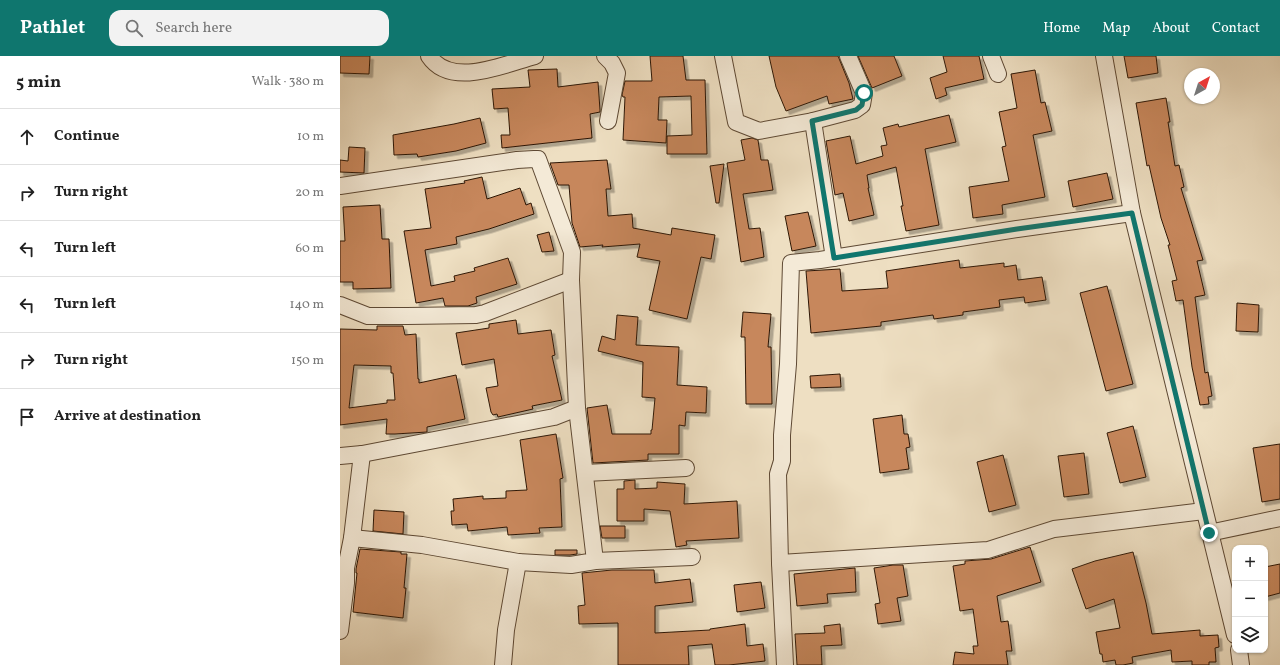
<!DOCTYPE html>
<html lang="en">
<head>
<meta charset="utf-8">
<style>
  :root { --surface:#fff; --page:#f2f2f2; --text:#222; --muted:#767676; --line:#e0e0e0; --accent:#0f766e }
  body { margin:0; font-family:Vollkorn,serif; background:var(--page); color:var(--text) }
  .controls { position:absolute; right:12px; bottom:12px; display:grid; overflow:hidden; border-radius:8px; box-shadow:0 1px 3px #0004 }
  .controls button { width:36px; height:36px; display:grid; place-items:center; padding:0; border:0; border-bottom:1px solid var(--line); background:var(--surface); color:var(--text); font:20px sans-serif }
  .compass { position:absolute; left:844px; top:12px; width:36px; height:36px; border-radius:50%; background:var(--surface); box-shadow:0 1px 3px #0004; rotate:39deg }
  .stop { position:absolute; width:12px; height:12px; margin:-9px; border:3px solid #0f766e; border-radius:50%; background:#fff }
  .stop.end { background:#0f766e; border-color:#fff; box-shadow:0 1px 4px #0008 }
  .list { margin:0; padding:0; list-style:none }
  h2 { display:flex; justify-content:space-between; align-items:center; height:52px; margin:0; padding:0 16px; font-size:17px }
  h2 small { font-size:13px; font-weight:400; color:var(--muted) }
  .list li { display:grid; grid-template-columns:26px 1fr auto; gap:12px; align-items:center; box-sizing:border-box; height:56px; padding:0 16px; border-top:1px solid var(--line) }
  .list b { display:block; font-size:15px; white-space:nowrap }
  .list em { font-size:13px; font-style:normal; color:var(--muted) }
  .icon { flex:none; width:22px; height:22px; fill:none; stroke:currentColor; stroke-width:2; stroke-linecap:round; stroke-linejoin:round }
  .map { position:relative; flex:none; width:940px; height:609px; overflow:hidden }
  header { display:flex; align-items:center; gap:24px; box-sizing:border-box; height:56px; padding:0 20px; background:var(--accent); color:#fff }
  header strong { font-size:19px }
  nav { display:flex; gap:22px; margin-inline-start:auto; font-size:14px }
  .search { width:280px; height:36px; background:var(--page); display:flex; align-items:center; gap:10px; box-sizing:border-box; padding:0 14px; border-radius:12px; color:var(--muted); font-size:15px }
  main { display:flex }
  aside { flex:1; background:var(--surface) }
  .map>svg:first-child { display:block }
  .building { fill:#c7875c; stroke:#2e1705; fill-rule:evenodd; filter:url(#shadow) }
  .lines { fill:none; stroke-linecap:round; stroke-linejoin:round }
  .street-casing { stroke:#5e4934; stroke-width:18 }
  .street { stroke:#f4ead7; stroke-width:16 }
  .route { stroke:#0f766e; stroke-width:5 }
</style>
</head>
<body>
<header>
<strong>Pathlet</strong>
<div class="search"><svg class="icon" aria-label="search" viewBox="0 0 24 24"><circle cx="10" cy="10" r="6"/><path d="M15 15l6 6"/></svg>Search here</div>
<nav><a>Home</a><a>Map</a><a>About</a><a>Contact</a></nav>
</header>
<main>
<aside>
<h2>5 min<small>Walk · 380 m</small></h2>
<ul class="list">
<li><svg class="icon" aria-label="ahead" viewBox="0 0 24 24"><path d="M12 20V5M6 11l6-6 6 6"/></svg><div><b>Continue</b></div><em>10 m</em></li>
<li><svg class="icon" aria-label="right" viewBox="0 0 24 24"><path d="M7 20v-9h11M14 6l5 5-5 5"/></svg><div><b>Turn right</b></div><em>20 m</em></li>
<li><svg class="icon" aria-label="left" viewBox="0 0 24 24"><path d="M17 20v-9H6M10 6l-5 5 5 5"/></svg><div><b>Turn left</b></div><em>60 m</em></li>
<li><svg class="icon" aria-label="left" viewBox="0 0 24 24"><path d="M17 20v-9H6M10 6l-5 5 5 5"/></svg><div><b>Turn left</b></div><em>140 m</em></li>
<li><svg class="icon" aria-label="right" viewBox="0 0 24 24"><path d="M7 20v-9h11M14 6l5 5-5 5"/></svg><div><b>Turn right</b></div><em>150 m</em></li>
<li><svg class="icon" aria-label="arrive" viewBox="0 0 24 24"><path d="M6 21V4h12l-3 4 3 4H6"/></svg><div><b>Arrive at destination</b></div></li>
</ul>
</aside>
<div class="map">
<svg width="940" height="609" viewBox="0 0 940 609">
  <defs>
    <filter id="shadow"><feDropShadow dx="3.5" dy="3.5" stdDeviation="0" flood-color="#0004"/></filter>
  </defs>
  <rect width="100%" height="100%" fill="#eedfc2"/>
  <filter id="stains"><feTurbulence type="fractalNoise" baseFrequency=".005" numOctaves="4"/><feColorMatrix values="0 0 0 0 .2 0 0 0 0 .09 0 0 0 0 .02 0 0 0 .5 -.17"/></filter>
  <radialGradient id="worn" r=".72"><stop offset=".6" stop-color="#630" stop-opacity="0"/><stop offset="1" stop-color="#630" stop-opacity=".3"/></radialGradient>
  <!-- building -->
  <g class="building">
    <path d="M0,0H30L29,18L0,17Z"/>
    <path d="M310,0H343L346,24H365L367,98H327V80L352,79L351,40L319,41L318,64H327L326,87L283,84L285,41H283L282,39L285,25H312Z"/>
    <path d="M429,0H498L509,27L513,43L489,48L487,40L446,55L436,31Z"/>
    <path d="M518,0H554L562,20L532,32Z"/>
    <path d="M603,0H639L644,23L605,32L607,39L596,43L590,22L607,16Z"/>
    <path d="M784,0H816L818,17L788,22Z"/>
    <path d="M217,13L218,31L258,26L260,54V56L250,58L252,82L162,92L161,79H170L168,52L154,53L152,33L190,31L188,14Z"/>
    <path d="M695,14L701,47L705,46L712,75L693,79L705,141L662,149L663,158L633,162L629,131L669,125L662,91L666,90L659,56L677,52L671,18Z"/>
    <path d="M826,42L830,66H828L835,110L839,109L844,131L841,132L863,204L857,205L865,239L855,241L865,317L868,316L872,340L868,341L869,348L860,349L852,311L843,244L836,245L832,225L837,224L828,189H830L821,162L809,109L807,110L796,47Z"/>
    <path d="M609,59L616,86L585,93L599,169L566,175L561,150H563L556,111L527,119L529,132H528L534,159L509,165L503,137L495,139L486,85L510,80L516,108L543,100L541,90L547,89L543,72L558,68L559,71Z"/>
    <path d="M140,62L146,87L116,95L78,101L77,98L54,99L53,79L114,68Z"/>
    <path d="M412,82L418,84L421,104H428L433,134L403,138L409,173L420,172L424,201L401,206L387,107L405,104L401,84Z"/>
    <path d="M9,91L25,92L24,117L0,116V104L8,105Z"/>
    <path d="M267,104L271,133H266L268,160L292,158L293,172L331,179L332,172L375,179L371,203L361,201L347,263L309,254L320,205L297,201L300,188L262,191L263,189L240,191L232,167L229,129H218L210,107Z"/>
    <path d="M384,108L379,147H376L370,110Z"/>
    <path d="M767,117L773,143L733,151L728,125Z"/>
    <path d="M142,121L147,143L180,132L186,149L191,147L194,158L149,173L116,181L117,188L85,194L91,230L115,225L114,220L135,215L134,212L168,202L177,228L136,241L137,247L128,250H105L103,242L76,247L64,175L91,172L85,133L125,127L124,125Z"/>
    <path d="M40,149L42,183H49L51,232L13,233V226H0V185H5L3,151Z"/>
    <path d="M468,156L476,190L452,195L445,160Z"/>
    <path d="M209,176L214,195L202,196L197,179Z"/>
    <path d="M619,204L620,212L664,207V211L676,209L678,224L702,221L706,244L685,247L684,241L659,244L660,251L623,256V259L594,263L593,259L541,266V270L471,277L466,215L500,213L502,235L548,232L546,215Z"/>
    <path d="M767,230L793,328L766,335L740,237Z"/>
    <path d="M897,247L919,249L918,276L896,275Z"/>
    <path d="M403,256L431,258L428,291H431L432,348H406L405,281H401Z"/>
    <path d="M277,259L298,261L296,289L339,291L337,329L367,331L366,357L346,356L345,370L339,369V398H308V404L253,407L247,352L267,349L272,378H311V374H312L315,342L302,341L303,306L258,295L262,280L275,284Z"/>
    <path d="M176,264L178,278L211,274L215,299L212,300L222,344L192,350L193,353L158,361L157,358L153,359L151,356L146,332L158,330L154,303L122,309L116,277L149,272V268Z"/>
    <path d="M37,270H63L65,279L76,278L78,323H79V327L116,319L125,363L87,371V376L55,378H46L47,363L0,369V273L37,274ZM14,309L51,310V317H53L55,344H47V347L9,352Z"/>
    <path d="M500,318L501,331L471,332L470,320Z"/>
    <path d="M562,359L564,378H568L570,391L566,392L569,413L540,417L533,363Z"/>
    <path d="M793,370L806,421L780,427L767,377Z"/>
    <path d="M216,378L223,422L220,423L222,471L199,472L200,477L168,479L167,471L128,475L127,468L112,469L111,455H114L113,443L143,440V443L166,442V435L187,434L180,384Z"/>
    <path d="M940,388V443L922,446L913,392Z"/>
    <path d="M744,397L749,438L724,441L718,400Z"/>
    <path d="M663,399L676,449L649,456L637,406Z"/>
    <path d="M295,424V433L317,432V426L345,428L344,448L397,445L399,482L346,485L347,489L336,491L330,455L304,453V465H277V433H284V425Z"/>
    <path d="M34,454L64,456L63,478L33,475Z"/>
    <path d="M260,470H285V482H262Z"/>
    <path d="M690,491L701,526L657,540L661,566L668,565L672,595H666L668,609H613L615,596L634,598L633,590H638L633,553L620,555L613,510L625,508V505L651,503Z"/>
    <path d="M20,493L61,496V498H67L64,532H66L63,562L13,556L17,517H16V513Z"/>
    <path d="M215,494H237V498L230,499H215Z"/>
    <path d="M793,496L806,547L812,578L860,574V580L878,579L879,591L875,592L876,606H869V609H852V605L832,606L831,594L792,601L793,607L783,609H776L775,604L763,606L762,598H760L756,576L780,572L774,543L746,553L732,513L755,505Z"/>
    <path d="M940,508V537L925,541V511Z"/>
    <path d="M553,509H563L568,540L557,542L561,565L538,568L535,548L540,547L534,512Z"/>
    <path d="M515,512L516,536L487,538L488,547L457,550L454,518Z"/>
    <path d="M272,514H314L315,527L350,523L353,546L315,550V577L370,574V573L405,568L407,590L423,588L425,605L389,609H375L372,588L348,590L349,609H278V567L239,568L238,550L245,549L242,517Z"/>
    <path d="M421,526L425,552L397,556L394,529Z"/>
    <path d="M500,568L502,589L481,590L482,609H457L455,578L485,577L484,570Z"/>
  </g>
  <g class="lines">
    <defs>
      <g id="street">
        <path d="M89,0C111,33 165,8 195,0"/>
        <path d="M265,0L272,7L277,17L268,65"/>
        <path d="M383,0L396,66L419,75L473,65L515,54L522,49L524,37L508,0"/>
        <path d="M651,0L658,18"/>
        <path d="M764,0L792,157L895,579"/>
        <path d="M473,65L494,202"/>
        <path d="M0,130L177,104L194,103H198L232,196L231,224L237,352L255,505L231,509L178,506L166,574L163,609"/>
        <path d="M0,249L28,260H67L136,259L145,257L231,224"/>
        <path d="M0,400L22,398L214,361L237,352"/>
        <path d="M245,417L346,412"/>
        <path d="M869,477L940,462"/>
        <path d="M12,482L82,489L178,506"/>
        <path d="M255,505L352,501"/>
        <path d="M440,507L648,494L714,473L864,455"/>
        <path d="M0,575L6,527V512L12,482L22,398"/>
        <path d="M899,594L901,609"/>
        <path d="M445,609L440,507L438,418L442,405V379L448,308L451,207L480,204L677,173L792,157"/>
      </g>
    </defs>
    <!-- street casing -->
    <use href="#street" class="street-casing"/>
    <!-- street -->
    <use href="#street" class="street"/>
  </g>
  <g class="lines">
    <!-- route -->
    <path class="route" d="M524,37L522,49L516,54L472,65L494,202L677,173L792,157L869,477"/>
  </g>
  <rect width="100%" height="100%" filter="url(#stains)"/>
  <rect width="100%" height="100%" fill="url(#worn)"/>
</svg>
<div class="controls">
<button>+</button>
<button>−</button>
<button><svg class="icon" aria-label="layers" viewBox="0 0 24 24"><path d="M12 4l9 5-9 5-9-5zM3 14l9 5 9-5"/></svg></button>
</div>
<svg class="compass" viewBox="-18 -18 36 36"><path d="M0-13l5 13h-10z" fill="#e53935"/><path d="M0 13l5-13h-10z" fill="#767676"/></svg>
<div class="stop" style="left:524px;top:37px"></div>
<div class="stop end" style="left:869px;top:477px"></div>
</div>
</main>
</body>
</html>
